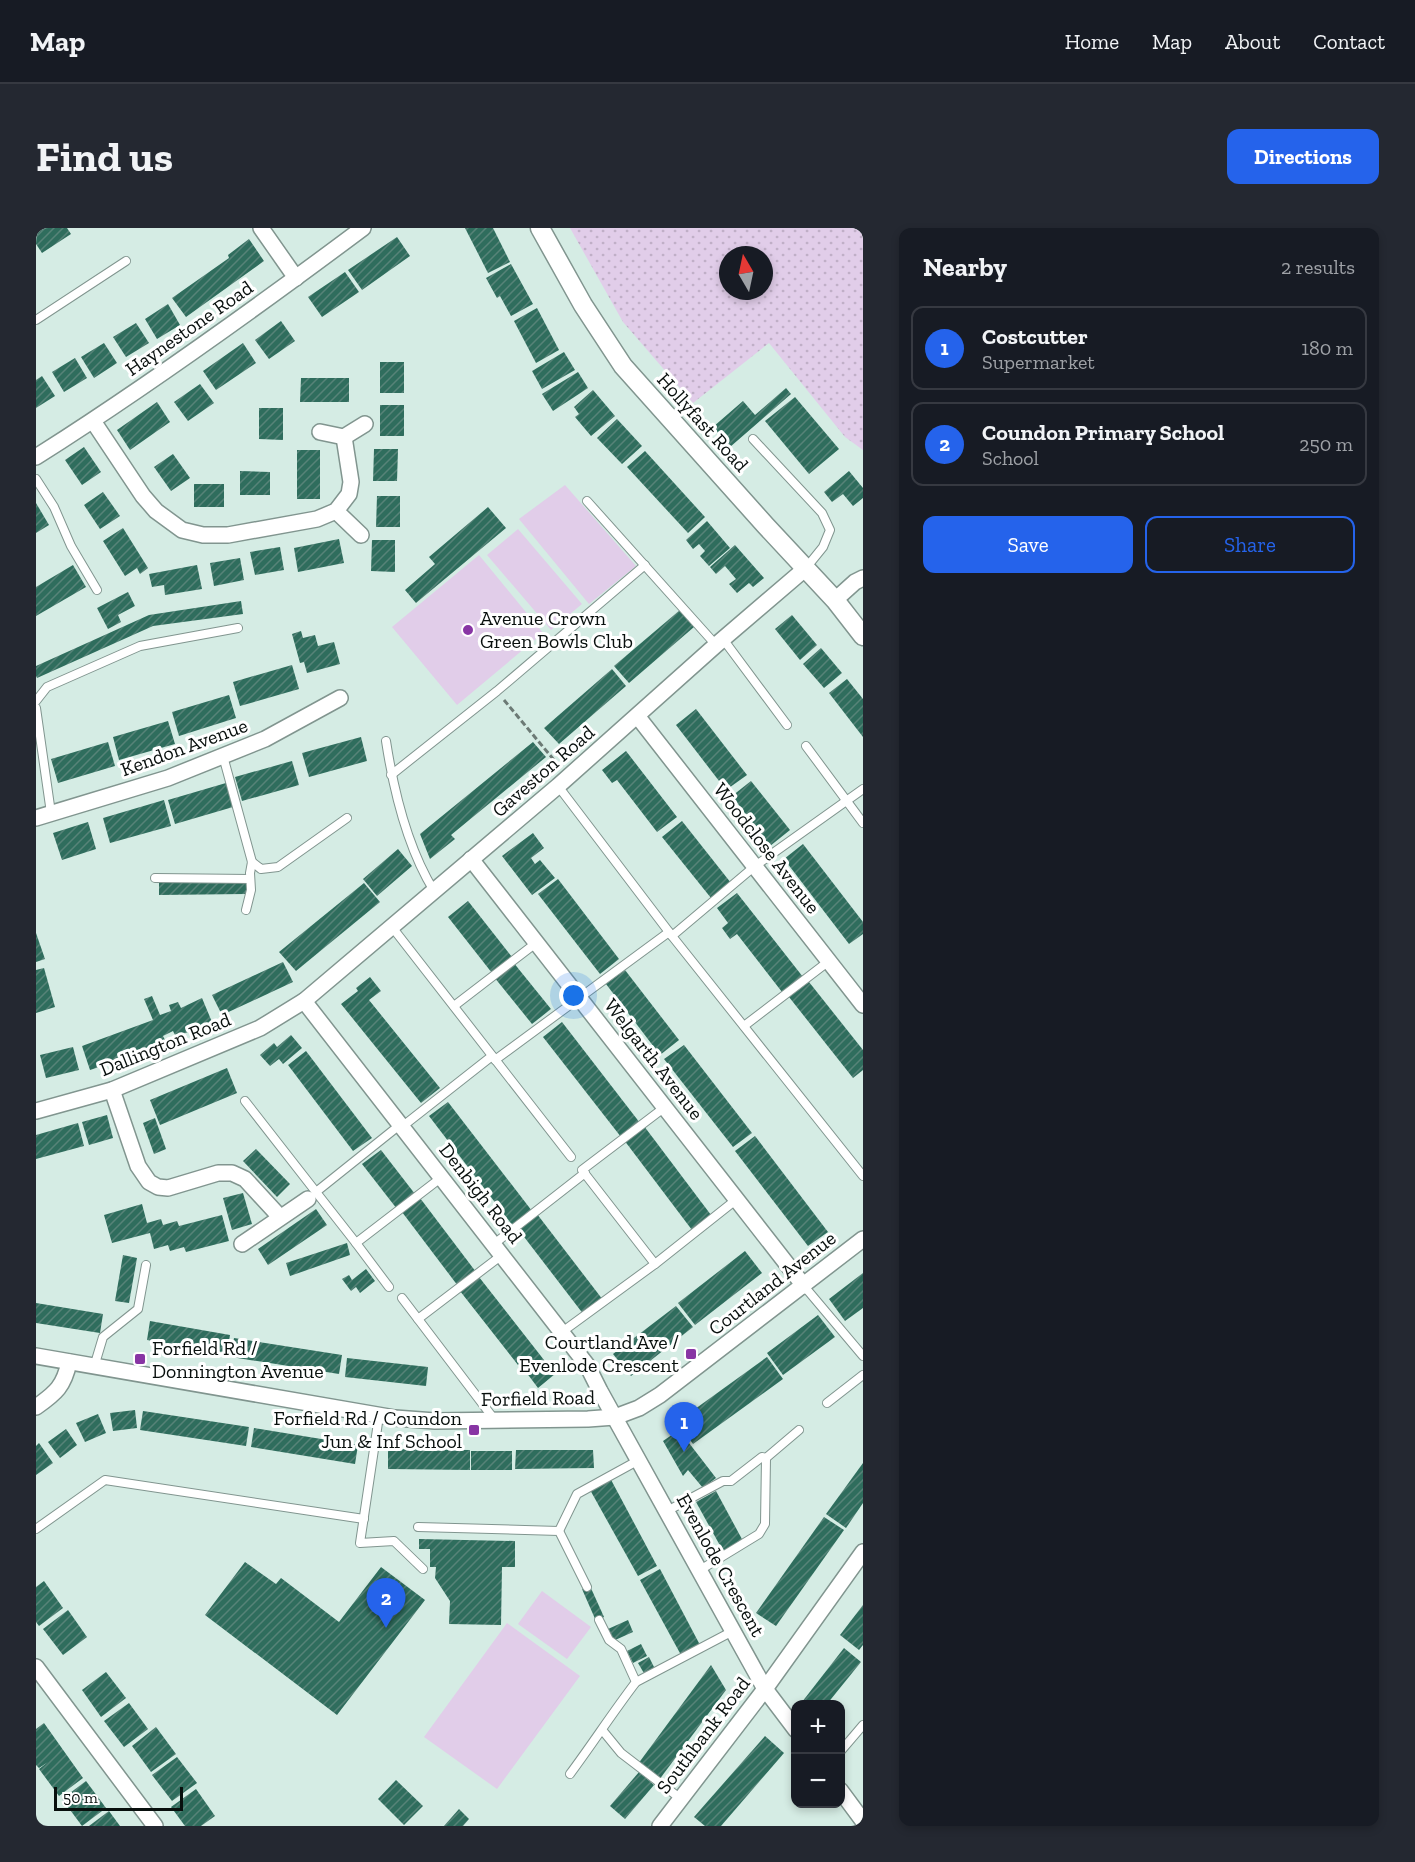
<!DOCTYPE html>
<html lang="en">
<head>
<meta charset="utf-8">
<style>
  :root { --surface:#171b24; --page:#242831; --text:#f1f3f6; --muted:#9ea1a6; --line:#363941; --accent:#2563eb }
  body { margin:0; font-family:"Zilla Slab",serif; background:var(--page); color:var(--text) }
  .controls { position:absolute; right:18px; bottom:18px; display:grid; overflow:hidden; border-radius:12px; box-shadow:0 3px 9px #0003 }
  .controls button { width:54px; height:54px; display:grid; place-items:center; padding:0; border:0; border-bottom:2px solid var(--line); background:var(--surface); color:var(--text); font:30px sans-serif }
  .compass { position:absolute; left:683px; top:18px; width:54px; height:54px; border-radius:50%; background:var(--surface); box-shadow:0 3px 9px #0003; rotate:351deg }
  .scale { position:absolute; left:18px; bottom:15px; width:129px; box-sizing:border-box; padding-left:6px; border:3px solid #080f0d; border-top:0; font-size:16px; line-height:21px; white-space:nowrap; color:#080f0d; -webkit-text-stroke:4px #fff; paint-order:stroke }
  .you { position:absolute; left:538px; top:768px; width:21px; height:21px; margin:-15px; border:4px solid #fff; border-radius:50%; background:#1a73e8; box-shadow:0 0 0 9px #1a73e833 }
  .badge { display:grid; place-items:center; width:39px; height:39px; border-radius:50%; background:var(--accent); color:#fff; font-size:20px; font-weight:700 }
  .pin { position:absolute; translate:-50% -50px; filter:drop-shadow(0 2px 3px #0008) }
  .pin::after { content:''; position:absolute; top:32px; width:21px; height:18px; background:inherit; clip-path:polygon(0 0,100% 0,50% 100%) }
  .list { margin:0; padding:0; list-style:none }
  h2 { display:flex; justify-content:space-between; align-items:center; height:78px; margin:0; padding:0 24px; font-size:26px }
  h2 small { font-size:20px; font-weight:400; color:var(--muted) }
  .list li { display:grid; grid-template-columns:39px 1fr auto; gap:18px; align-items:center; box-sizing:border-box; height:84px; margin:0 12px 12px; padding:0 12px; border:2px solid var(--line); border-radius:12px }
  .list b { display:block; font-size:22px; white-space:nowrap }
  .list p { margin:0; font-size:20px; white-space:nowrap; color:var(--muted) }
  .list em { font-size:20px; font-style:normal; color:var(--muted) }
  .actions { display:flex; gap:12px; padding:18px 24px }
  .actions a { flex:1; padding:14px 0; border:2px solid var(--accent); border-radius:12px; text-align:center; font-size:21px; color:var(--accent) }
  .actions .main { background:var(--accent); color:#fff }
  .map { position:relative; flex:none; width:827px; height:1598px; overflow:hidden; border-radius:12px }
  header { display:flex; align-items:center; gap:36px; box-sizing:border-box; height:84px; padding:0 30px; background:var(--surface); border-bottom:2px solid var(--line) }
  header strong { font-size:28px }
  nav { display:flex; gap:33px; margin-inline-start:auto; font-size:21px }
  .intro { display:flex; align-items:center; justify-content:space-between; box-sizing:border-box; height:144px; padding:0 36px }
  h1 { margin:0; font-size:42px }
  .button { padding:15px 27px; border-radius:12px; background:var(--accent); color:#fff; font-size:21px; font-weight:700 }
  main { display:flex; gap:36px; padding:0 36px }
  aside { flex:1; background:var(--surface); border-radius:12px; box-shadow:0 3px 9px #0003 }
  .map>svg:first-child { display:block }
  .park { fill:url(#park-dots); fill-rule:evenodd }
  .garden { fill:#e1cde9 }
  .building { fill:url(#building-hatch) }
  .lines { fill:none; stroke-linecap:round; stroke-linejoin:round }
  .service-casing { stroke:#81958f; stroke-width:10 }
  .minor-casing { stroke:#81958f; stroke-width:18 }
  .tertiary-casing { stroke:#81958f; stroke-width:21 }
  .path { stroke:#6c7a75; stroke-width:3; stroke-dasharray:6 3; stroke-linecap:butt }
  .service { stroke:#fff; stroke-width:8 }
  .minor { stroke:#fff; stroke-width:15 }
  .tertiary { stroke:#fff; stroke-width:18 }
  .poi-dot { fill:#8835a4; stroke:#fff; stroke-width:2 }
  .labels { text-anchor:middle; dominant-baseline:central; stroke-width:6; stroke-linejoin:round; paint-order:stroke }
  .street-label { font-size:20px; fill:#080f0d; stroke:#fff }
  .poi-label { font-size:20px; fill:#080f0d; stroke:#fff; text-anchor:start }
</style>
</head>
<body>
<header>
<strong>Map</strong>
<nav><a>Home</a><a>Map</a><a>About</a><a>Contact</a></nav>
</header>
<div class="intro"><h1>Find us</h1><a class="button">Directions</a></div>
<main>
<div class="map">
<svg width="827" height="1598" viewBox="0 0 827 1598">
  <defs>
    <pattern id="park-dots" width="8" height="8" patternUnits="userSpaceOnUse" patternTransform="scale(1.5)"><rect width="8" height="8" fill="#e1cde9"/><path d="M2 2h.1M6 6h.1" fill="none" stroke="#c0afc7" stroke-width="1.8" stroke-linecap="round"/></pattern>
    <pattern id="building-hatch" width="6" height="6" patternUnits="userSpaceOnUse" patternTransform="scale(1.5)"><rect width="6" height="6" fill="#2f6d5d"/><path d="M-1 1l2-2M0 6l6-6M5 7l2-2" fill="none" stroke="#578378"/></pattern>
  </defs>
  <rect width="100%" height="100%" fill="#d5ece4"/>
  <!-- park -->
  <path class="park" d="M534,0H827V222L809,209L733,115L657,175L587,94ZM692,27H728V63H692Z"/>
  <!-- garden -->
  <g class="garden">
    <path d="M529,257L600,338L553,376L483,291Z"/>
    <path d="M482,301L546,376L515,402L451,327Z"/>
    <path d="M443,327L507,405L421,477L356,399Z"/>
    <path d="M506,1363L555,1399L531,1431L482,1396Z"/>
    <path d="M471,1395L544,1448L461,1561L388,1509Z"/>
  </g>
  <!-- building -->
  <g class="building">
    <path d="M1,0H31L35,6L6,25L0,16Z"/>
    <path d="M429,0H457L474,34L452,45Z"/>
    <path d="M361,9L374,28L326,62L312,42Z"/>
    <path d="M213,11L228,33L150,89L136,70L193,30L192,27Z"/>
    <path d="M475,36L497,76L475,88L464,68L461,70L450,50Z"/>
    <path d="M309,44L323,64L286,89L272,69Z"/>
    <path d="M132,76L144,97L121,111L109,91Z"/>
    <path d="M501,80L523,122L500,135L478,93Z"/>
    <path d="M245,93L259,113L233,131L219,112Z"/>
    <path d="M100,95L113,115L90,129L77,109Z"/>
    <path d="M68,115L81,135L58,150L45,129Z"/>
    <path d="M207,115L220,135L180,162L167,143Z"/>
    <path d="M528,124L539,142L506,161L496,143Z"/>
    <path d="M39,130L51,150L28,164L16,144Z"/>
    <rect x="344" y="134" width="24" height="31"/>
    <path d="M542,144L552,160L517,183L506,166Z"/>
    <path d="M6,148L19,168L0,180V152Z"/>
    <path d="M265,150H313V174H264Z"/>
    <path d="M164,156L178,175L152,193L138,174Z"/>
    <path d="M750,160L755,166L694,219L677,199L707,173L719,187Z"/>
    <path d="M557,162L579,188L555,208L539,189L543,186L538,179Z"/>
    <path d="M759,169L803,221L773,246L729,193Z"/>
    <path d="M121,174L134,194L94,222L81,202Z"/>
    <rect x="344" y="177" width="24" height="31"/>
    <path d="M223,180H247V212L223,211Z"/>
    <path d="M581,191L606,218L586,236L561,210Z"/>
    <path d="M48,219L65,244L46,257L29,232Z"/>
    <path d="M338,221H362L361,253H337Z"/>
    <rect x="261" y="222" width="23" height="49"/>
    <path d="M609,223L669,289L652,305L591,239Z"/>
    <path d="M137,226L154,250L135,263L118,239Z"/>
    <path d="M204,243L234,244V267H204Z"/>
    <path d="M813,243L827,260V270L817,278L807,266L796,274L788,264Z"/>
    <rect x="158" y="256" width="30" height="23"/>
    <path d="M67,264L84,288L64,301L48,277Z"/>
    <path d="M341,268H364V299H340Z"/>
    <path d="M0,275L13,297L0,305Z"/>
    <path d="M452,279L470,300L380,375L369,362L399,336L393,329Z"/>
    <path d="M671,293L694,320L673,338L664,328L669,323L663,316L657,321L650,312Z"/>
    <path d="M87,300L112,340L104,346L101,340L89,348L67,313Z"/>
    <path d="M303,311L308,335L262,344L258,320Z"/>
    <path d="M336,312H359V344L335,343Z"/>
    <path d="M699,317L728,350L717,359L713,355L701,365L693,356L700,351L689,338L680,346L674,339Z"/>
    <path d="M244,319L248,342L219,347L214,324Z"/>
    <path d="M204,330L208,352L178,358L174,335Z"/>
    <path d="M37,337L50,359L0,388V359Z"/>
    <path d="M161,337L166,361L129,367L128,357L116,359L113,346Z"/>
    <path d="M92,364L99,378L82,387L85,394L72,401L61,380Z"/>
    <path d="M205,373L207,386L117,398L1,450L0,448V438L113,387Z"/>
    <path d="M644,382L658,399L593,455L578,438Z"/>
    <path d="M756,387L781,417L764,432L739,401Z"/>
    <path d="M265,403L267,410L279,407L282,418L298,414L304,436L271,445L268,434L264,435L256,406Z"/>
    <path d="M785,420L806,445L788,460L767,436Z"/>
    <path d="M256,437L263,461L204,478L197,454Z"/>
    <path d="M576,441L590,458L523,516L508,500Z"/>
    <path d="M811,451L827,471V509L793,465Z"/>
    <path d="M193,467L200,490L143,508L136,484Z"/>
    <path d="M660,481L711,547L690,562L640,497Z"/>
    <path d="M132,493L139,516L83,532L77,509Z"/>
    <path d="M325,509L331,533L273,549L266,525Z"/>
    <path d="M72,514L79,538L22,555L15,531Z"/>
    <path d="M497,514L510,529L415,607L419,611L394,631L384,606Z"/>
    <path d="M590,523L641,589L621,604L581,552L576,555L566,542Z"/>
    <path d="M256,533L263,557L206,573L199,549Z"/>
    <path d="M715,553L754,602L734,618L696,568Z"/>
    <path d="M190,555L197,579L139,596L132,572Z"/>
    <path d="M128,572L135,598L74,615L67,590Z"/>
    <path d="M646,593L695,655L675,670L626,609Z"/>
    <path d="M52,594L60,621L26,632L17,605Z"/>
    <path d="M497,605L508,620L495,630L499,636L504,632L519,650L496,667L466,628Z"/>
    <path d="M767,616L827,694V706L813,716L748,631Z"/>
    <path d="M362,621L376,638L341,668L327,651Z"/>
    <path d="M522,651L583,731L564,746L502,666Z"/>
    <path d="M210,654V666L123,667V655Z"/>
    <path d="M328,655L344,674L260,743L243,724Z"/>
    <path d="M701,665L767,749L746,764L701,706L694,711L686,700L692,695L681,680Z"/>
    <path d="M432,673L476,729L456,745L412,689Z"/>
    <path d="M0,705L9,731L0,734Z"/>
    <path d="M247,734L257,754L186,787L176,767Z"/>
    <path d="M477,734L515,781L496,796L458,749Z"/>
    <path d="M8,740L19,779L0,785V742Z"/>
    <path d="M589,742L643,812L624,827L570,756Z"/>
    <path d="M334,749L345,763L333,772L404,860L385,875L305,776L322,763L320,760Z"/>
    <path d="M773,754L827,822V842L817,850L753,769Z"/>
    <path d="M116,768L124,787L135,783L133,777L142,774L145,780L166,770L176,794L140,809L137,803L127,808L130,814L98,827L96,822L85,827L87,831L54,842L46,818L117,792L108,771Z"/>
    <path d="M526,794L604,895L585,909L507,809Z"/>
    <path d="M255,807L266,820L247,836L243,831L234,838L224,827L238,815L241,819Z"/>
    <path d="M648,817L716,905L697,919L628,831Z"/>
    <path d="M37,819L43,842L10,850L4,827Z"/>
    <path d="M270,823L336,910L317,923L252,837Z"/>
    <path d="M191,840L201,865L124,897L114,872Z"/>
    <path d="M412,874L496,983L477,998L393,888Z"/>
    <path d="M71,887L77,910L53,917L46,894Z"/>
    <path d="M119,890L130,921L118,926L107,895Z"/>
    <path d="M42,895L48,918L0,931V907Z"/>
    <path d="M608,898L675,987L656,1002L588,912Z"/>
    <path d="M719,908L792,1004L772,1018L699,923Z"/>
    <path d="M220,921L254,956L241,969L207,933Z"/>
    <path d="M345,922L379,966L361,981L326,936Z"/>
    <path d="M207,965L216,996L196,1002L187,970Z"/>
    <path d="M384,970L440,1044L422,1058L366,984Z"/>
    <path d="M106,976L111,995L125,991L127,997L141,993L143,998L186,987L193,1013L150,1024L148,1019L134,1023L132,1017L118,1021L114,1005L76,1015L68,987Z"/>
    <path d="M280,981L291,997L232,1037L222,1021Z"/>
    <path d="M501,986L567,1072L548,1087L482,1001Z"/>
    <path d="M311,1015L314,1027L254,1048L250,1035Z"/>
    <path d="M709,1023L726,1045L659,1097L642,1075Z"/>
    <path d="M87,1027L101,1030L93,1075L79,1073Z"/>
    <path d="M330,1041L339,1053L324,1065L320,1059L315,1063L306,1051L313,1047L316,1052Z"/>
    <path d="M827,1045V1080L809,1093L793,1071Z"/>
    <path d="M443,1049L519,1146L502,1160L484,1136L482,1137L424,1063Z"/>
    <path d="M0,1075L67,1086L64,1105L0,1095Z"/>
    <path d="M640,1078L657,1099L595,1148L577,1126Z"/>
    <path d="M782,1087L799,1109L747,1147L731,1125Z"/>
    <path d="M114,1093L194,1107L191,1126L111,1112Z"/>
    <path d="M198,1110L306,1127L303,1146L195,1129Z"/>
    <path d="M731,1129L747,1151L657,1216L641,1194Z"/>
    <path d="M311,1130L392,1139L390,1158L309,1149Z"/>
    <path d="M99,1182L101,1200L77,1203L74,1185Z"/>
    <path d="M107,1183L213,1199L210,1218L104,1202Z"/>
    <path d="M62,1186L70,1205L49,1214L40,1195Z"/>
    <path d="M218,1200L322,1217L319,1236L215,1219Z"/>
    <path d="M30,1201L41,1217L24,1230L12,1214Z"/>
    <path d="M643,1202L680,1250L667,1260L652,1242L647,1248L627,1213Z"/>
    <path d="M3,1215L17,1235L0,1247V1218Z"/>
    <path d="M352,1221L434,1222V1242L352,1241Z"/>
    <path d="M480,1222H557L558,1240L479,1241Z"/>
    <rect x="435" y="1223" width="41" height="19"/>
    <path d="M827,1235V1275L810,1300L790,1286Z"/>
    <path d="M573,1248L621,1338L602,1348L553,1260Z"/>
    <path d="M680,1263L707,1313L687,1323L660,1274Z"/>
    <path d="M788,1289L808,1302L740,1398L720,1385Z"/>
    <path d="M383,1311L479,1313V1339H466L465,1397L413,1396L414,1373L399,1350L400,1339H394V1321H383Z"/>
    <path d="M209,1334L240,1356L245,1350L303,1394L345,1339L389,1372L301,1487L169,1387Z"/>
    <path d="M624,1341L664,1417L645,1427L604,1352Z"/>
    <path d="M8,1353L27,1380L3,1398L0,1394V1359Z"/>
    <path d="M554,1358L568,1389L560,1393L546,1361Z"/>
    <path d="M827,1377V1417L823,1422L804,1407Z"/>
    <path d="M32,1382L51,1409L27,1427L7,1401Z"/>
    <path d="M592,1392L597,1404L577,1413L572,1401Z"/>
    <path d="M605,1416L611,1428L597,1435L591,1423Z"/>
    <path d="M808,1420L825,1434L791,1476H769L766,1474Z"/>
    <path d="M613,1429L619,1441L609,1447L602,1435Z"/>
    <path d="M675,1437L690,1462L623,1552L602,1536Z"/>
    <path d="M70,1444L90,1470L65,1489L46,1462Z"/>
    <path d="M93,1475L112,1501L88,1519L68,1493Z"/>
    <path d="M8,1495L47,1550L23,1568L3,1541L12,1534L3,1540L0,1537V1501Z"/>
    <path d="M120,1499L140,1526L115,1544L96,1518Z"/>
    <path d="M729,1508L748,1525L685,1598H669L658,1589Z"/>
    <path d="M141,1529L161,1555L136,1573L116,1547Z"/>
    <path d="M603,1544L618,1557L589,1591L574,1578Z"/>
    <path d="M360,1552L387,1578L368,1597L342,1571Z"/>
    <path d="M50,1553L70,1580L46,1598L26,1571Z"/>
    <path d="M160,1561L179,1588L165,1598H149L135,1579Z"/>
    <path d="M423,1581L433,1591L427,1598H408Z"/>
    <path d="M73,1583L84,1598H53Z"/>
  </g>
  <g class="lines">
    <defs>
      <g id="service">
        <path d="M0,92L90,33"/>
        <path d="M717,211L786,285L794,302L787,319L770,340"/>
        <path d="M0,251L18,279L35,318L61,362"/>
        <path d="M551,273L680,417"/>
        <path d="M687,411L751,497"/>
        <path d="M0,473L11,459L104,418L202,400"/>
        <path d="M0,480L15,585"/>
        <path d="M350,513C358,565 371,619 398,663"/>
        <path d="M770,518L827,595"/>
        <path d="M187,528L216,634L214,645L215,662L210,682"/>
        <path d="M355,547L461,463L609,337"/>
        <path d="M522,558L636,708L827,948"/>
        <path d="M216,634L225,641L242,639L311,590"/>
        <path d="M119,650L214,651"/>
        <path d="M356,699L535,929"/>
        <path d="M636,708L719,638L827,561"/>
        <path d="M418,778L500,715"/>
        <path d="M708,798L793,733"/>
        <path d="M459,832L633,704"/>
        <path d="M209,873L280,964L365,896"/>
        <path d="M367,898L456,828"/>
        <path d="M280,964L320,1015L406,949"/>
        <path d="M320,1015L353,1059"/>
        <path d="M458,1016L549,945"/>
        <path d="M619,1036L701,971"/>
        <path d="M768,1058L827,1128"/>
        <path d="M366,1070L382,1091L466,1027"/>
        <path d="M382,1091L458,1191"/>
        <path d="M526,1104L619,1036L546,942L629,879"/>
        <path d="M58,1139L67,1109L102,1081L110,1037"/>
        <path d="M791,1175L827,1147"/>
        <path d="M343,1188L324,1315L358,1313L387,1341"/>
        <path d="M631,1283L687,1253H695L726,1229L730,1230"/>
        <path d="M382,1299L523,1303L551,1359"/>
        <path d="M0,1301L69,1252L328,1291"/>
        <path d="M523,1303L541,1266L603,1232"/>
        <path d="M664,1342L723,1306L729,1296L730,1230L763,1202"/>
        <path d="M600,1454L697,1403"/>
        <path d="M567,1503L585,1525L645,1571"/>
        <path d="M804,1524L827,1497"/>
        <path d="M534,1546C557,1515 577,1484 600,1454L585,1421L573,1412L563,1392"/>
      </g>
      <g id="minor">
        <path d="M225,0L260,50"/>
        <path d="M57,193L107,268L120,283L146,302L167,307H192L281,291L300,283L313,266L315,254L308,209"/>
        <path d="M284,204L308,209L329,196"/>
        <path d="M0,229C112,158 220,80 327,0"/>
        <path d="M300,283L325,307"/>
        <path d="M799,372L819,354L827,350"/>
        <path d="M602,489L827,777"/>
        <path d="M0,590L132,550L229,511L304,470"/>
        <path d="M435,631L768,1058"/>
        <path d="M268,773L551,1137L564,1163L729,1461L760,1502"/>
        <path d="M76,862L102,938L113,954L122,959L132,960L182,945H196L209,951L244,989"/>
        <path d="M0,883L76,862L224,800L268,773L522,558L680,417L770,340"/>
        <path d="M206,1016L272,971"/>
        <path d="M0,1128L359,1190L399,1193L552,1191L579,1189L603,1180L624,1167L827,1011"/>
        <path d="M0,1179C20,1165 28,1158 33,1134"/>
        <path d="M0,1439L119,1598"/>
        <path d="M804,1562L827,1593"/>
        <path d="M624,1598L729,1461L827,1324"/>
      </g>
      <path id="tertiary" d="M504,0L547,77L587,138L730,298L799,372L827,408"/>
    </defs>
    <!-- service casing -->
    <use href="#service" class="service-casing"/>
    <!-- minor casing -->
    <use href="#minor" class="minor-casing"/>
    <!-- tertiary casing -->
    <use href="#tertiary" class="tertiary-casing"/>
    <!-- path -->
    <path class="path" d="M468,472L523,538"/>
    <!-- service -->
    <use href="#service" class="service"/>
    <!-- minor -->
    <use href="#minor" class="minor"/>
    <!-- tertiary -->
    <use href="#tertiary" class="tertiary"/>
  </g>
  <!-- markers -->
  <g class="poi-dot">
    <circle cx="432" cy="402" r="6"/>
    <rect x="649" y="1120" width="12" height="12" rx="3"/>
    <rect x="98" y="1125" width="12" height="12" rx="3"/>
    <rect x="432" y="1196" width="12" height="12" rx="3"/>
  </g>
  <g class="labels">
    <!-- street labels -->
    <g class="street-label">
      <text transform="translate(153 100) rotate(-35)">Haynestone Road</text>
      <text transform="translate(667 194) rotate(48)">Hollyfast Road</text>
      <text transform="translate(148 519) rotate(-20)">Kendon Avenue</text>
      <text transform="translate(507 543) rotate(-41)">Gaveston Road</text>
      <text transform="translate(731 620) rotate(52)">Woodclose Avenue</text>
      <text transform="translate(129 816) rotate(-22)">Dallington Road</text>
      <text transform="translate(618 831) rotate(52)">Welgarth Avenue</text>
      <text transform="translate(445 965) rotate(52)">Denbigh Road</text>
      <text transform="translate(736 1055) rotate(-38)">Courtland Avenue</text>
      <text transform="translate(502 1170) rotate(-1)">Forfield Road</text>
      <text transform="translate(685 1337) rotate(61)">Evenlode Crescent</text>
      <text transform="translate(667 1507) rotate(-53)">Southbank Road</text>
    </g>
    <!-- poi labels -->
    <g class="poi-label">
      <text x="444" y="390">Avenue Crown<tspan x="444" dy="23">Green Bowls Club</tspan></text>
      <text x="643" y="1114" text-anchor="end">Courtland Ave /<tspan x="643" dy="23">Evenlode Crescent</tspan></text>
      <text x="116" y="1120">Forfield Rd /<tspan x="116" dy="23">Donnington Avenue</tspan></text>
      <text x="426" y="1190" text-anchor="end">Forfield Rd / Coundon<tspan x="426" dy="23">Jun &amp; Inf School</tspan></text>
    </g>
  </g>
</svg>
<div class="controls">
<button>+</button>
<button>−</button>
</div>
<svg class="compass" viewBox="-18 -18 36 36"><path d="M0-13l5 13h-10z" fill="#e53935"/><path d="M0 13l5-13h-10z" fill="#9ea1a6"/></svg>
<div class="scale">50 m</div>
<div class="you"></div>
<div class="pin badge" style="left:648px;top:1224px">1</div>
<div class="pin badge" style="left:350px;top:1400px">2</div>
</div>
<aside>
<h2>Nearby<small>2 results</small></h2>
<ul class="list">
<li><span class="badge">1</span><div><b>Costcutter</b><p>Supermarket</p></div><em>180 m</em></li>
<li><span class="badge">2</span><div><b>Coundon Primary School</b><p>School</p></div><em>250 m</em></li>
</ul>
<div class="actions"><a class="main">Save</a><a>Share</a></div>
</aside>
</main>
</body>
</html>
